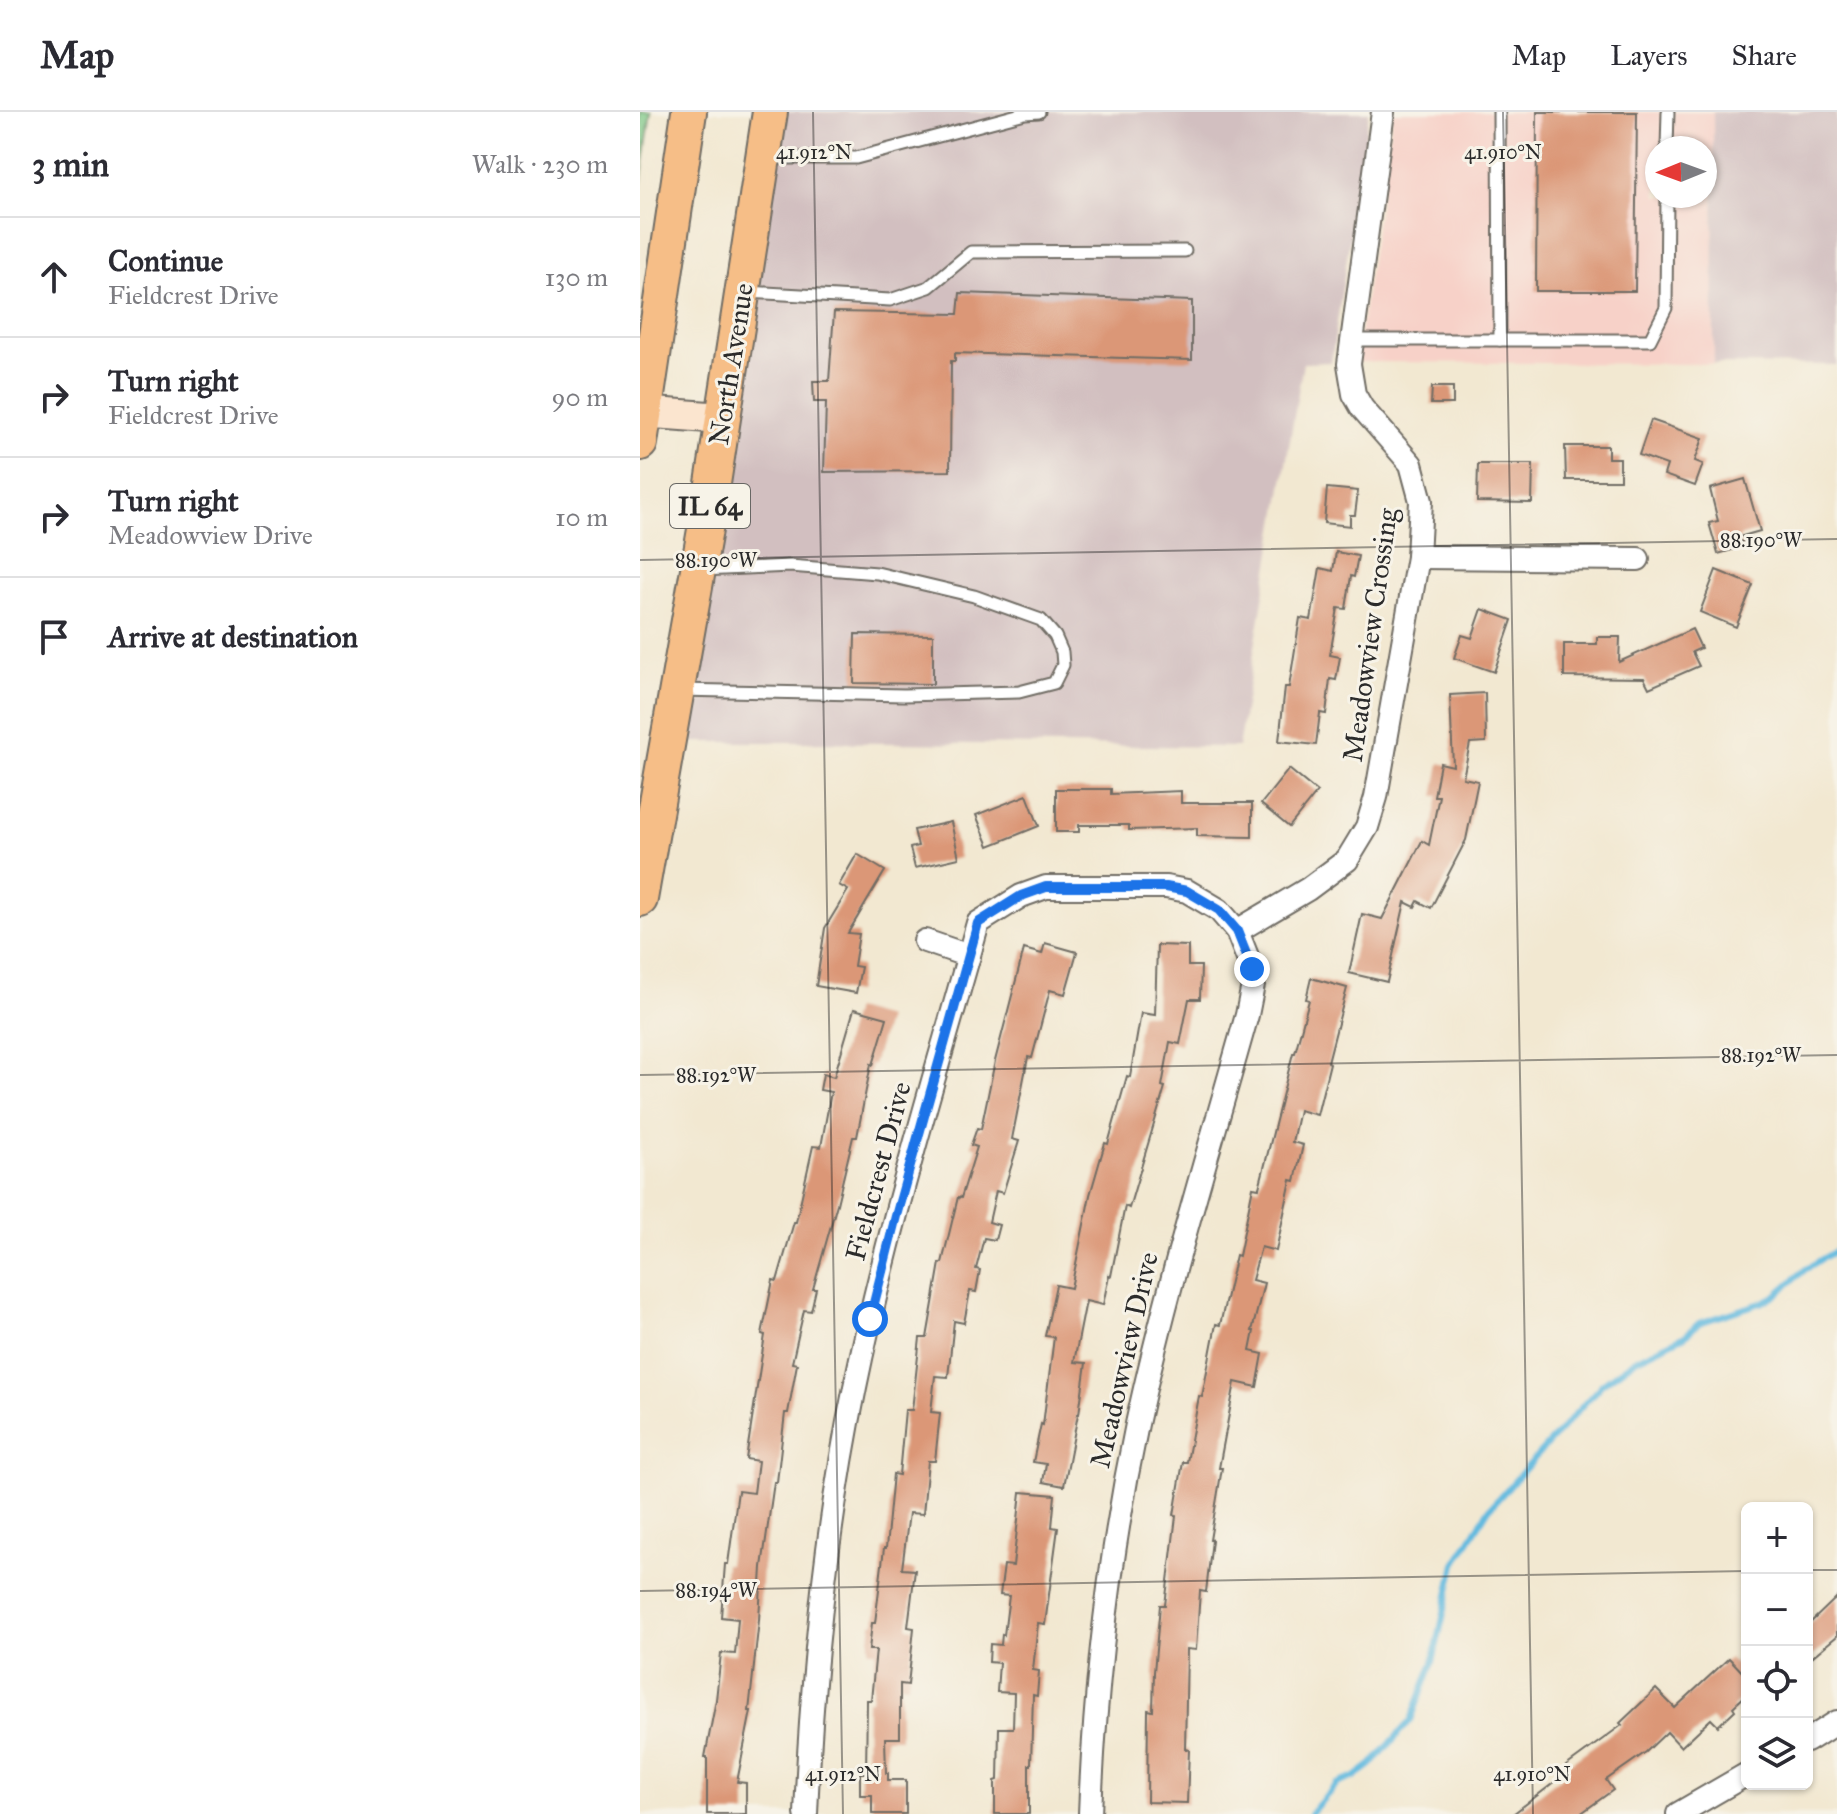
<!DOCTYPE html>
<html lang="en">
<head>
<meta charset="utf-8">
<style>
  :root { --surface:#fff; --page:#f7f7f7; --text:#2b2b33; --muted:#7c7c81; --line:#e1e1e2 }
  body { margin:0; font-family:"IM FELL Great Primer",serif; background:var(--page); color:var(--text) }
  .controls { position:absolute; right:24px; bottom:24px; display:grid; overflow:hidden; border-radius:12px; box-shadow:0 2px 6px #0004 }
  .controls button { width:72px; height:72px; display:grid; place-items:center; padding:0; border:0; border-bottom:2px solid var(--line); background:var(--surface); color:var(--text); font:40px sans-serif }
  .compass { position:absolute; left:1005px; top:24px; width:72px; height:72px; border-radius:50%; background:var(--surface); box-shadow:0 2px 6px #0004; rotate:269deg }
  .stop { position:absolute; width:24px; height:24px; margin:-18px; border:6px solid #1a73e8; border-radius:50%; background:#fff }
  .stop.end { background:#1a73e8; border-color:#fff; box-shadow:0 2px 8px #0008 }
  .list { margin:0; padding:0; list-style:none }
  h2 { display:flex; justify-content:space-between; align-items:center; height:104px; margin:0; padding:0 32px; font-size:34px }
  h2 small { font-size:26px; font-weight:400; color:var(--muted) }
  .list li { display:grid; grid-template-columns:52px 1fr auto; gap:24px; align-items:center; box-sizing:border-box; height:120px; padding:0 32px; border-top:2px solid var(--line) }
  .list b { display:block; font-size:30px; white-space:nowrap }
  .list p { margin:0; font-size:26px; white-space:nowrap; color:var(--muted) }
  .list em { font-size:26px; font-style:normal; color:var(--muted) }
  .icon { flex:none; width:44px; height:44px; fill:none; stroke:currentColor; stroke-width:2; stroke-linecap:round; stroke-linejoin:round }
  .map { position:relative; flex:none; width:1197px; height:1702px; overflow:hidden }
  header { display:flex; align-items:center; gap:48px; box-sizing:border-box; height:112px; padding:0 40px; background:var(--surface); border-bottom:2px solid var(--line) }
  header strong { font-size:38px }
  nav { display:flex; gap:44px; margin-inline-start:auto; font-size:28px }
  main { display:flex }
  aside { flex:1; background:var(--surface) }
  .map>svg:first-child { display:block }
  .built { fill:#f7d1c8; fill-rule:evenodd }
  .industrial { fill:#d2bfc0 }
  .green { fill:#7bc886; stroke:#537a58; stroke-width:2 }
  .lines { fill:none; stroke-linecap:round; stroke-linejoin:round }
  .stream { stroke:#62badf; stroke-width:6 }
  .building { fill:#db9777 }
  .lane-casing { stroke:#716d65; stroke-width:15 }
  .street-casing { stroke:#716d65; stroke-width:26 }
  .secondary-casing { stroke:#716d65; stroke-width:34 }
  .primary-casing { stroke:#716d65; stroke-width:38 }
  .lane { stroke:#fff; stroke-width:11 }
  .street { stroke:#fff; stroke-width:22 }
  .secondary { stroke:#fbe5cf; stroke-width:30 }
  .primary { stroke:#f6be87; stroke-width:34 }
  .route { stroke:#1a73e8; stroke-width:10 }
  .ticks { fill:none; stroke:#2b2b2b; stroke-width:2; stroke-opacity:0.45 }
  .labels { text-anchor:middle; dominant-baseline:central; stroke-width:6; stroke-linejoin:round; paint-order:stroke }
  .shield { fill:#f7f3e8; stroke:#686764; stroke-width:2 }
  .shield-label { font-size:26px; font-weight:bold; fill:#2b2b2b }
  .street-label { font-size:28px; fill:#2b2b2b; stroke:#f7f3e8 }
  .ticks-label { font-size:20px; text-anchor:middle; fill:#2b2b2b; stroke:#f7f3e8; stroke-width:6; stroke-linejoin:round; paint-order:stroke }
</style>
</head>
<body>
<header>
<strong>Map</strong>
<nav><a>Map</a><a>Layers</a><a>Share</a></nav>
</header>
<main>
<aside>
<h2>3 min<small>Walk · 230 m</small></h2>
<ul class="list">
<li><svg class="icon" aria-label="ahead" viewBox="0 0 24 24"><path d="M12 20V5M6 11l6-6 6 6"/></svg><div><b>Continue</b><p>Fieldcrest Drive</p></div><em>130 m</em></li>
<li><svg class="icon" aria-label="right" viewBox="0 0 24 24"><path d="M7 20v-9h11M14 6l5 5-5 5"/></svg><div><b>Turn right</b><p>Fieldcrest Drive</p></div><em>90 m</em></li>
<li><svg class="icon" aria-label="right" viewBox="0 0 24 24"><path d="M7 20v-9h11M14 6l5 5-5 5"/></svg><div><b>Turn right</b><p>Meadowview Drive</p></div><em>10 m</em></li>
<li><svg class="icon" aria-label="arrive" viewBox="0 0 24 24"><path d="M6 21V4h12l-3 4 3 4H6"/></svg><div><b>Arrive at destination</b></div></li>
</ul>
</aside>
<div class="map">
<svg width="1197" height="1702" viewBox="0 0 1197 1702">
  <rect width="100%" height="100%" fill="#f7f3e8"/>
  <filter id="ink" filterUnits="userSpaceOnUse"><feTurbulence type="fractalNoise" baseFrequency=".0125" numOctaves="2"/><feDisplacementMap in="SourceGraphic" scale="16" xChannelSelector="R" yChannelSelector="G"/><feConvolveMatrix kernelMatrix="1 2 1 2 8 2 1 2 1" color-interpolation-filters="sRGB"/></filter>
  <filter id="wash" filterUnits="userSpaceOnUse"><feTurbulence type="fractalNoise" baseFrequency=".006" numOctaves="4" result="noise"/><feDisplacementMap in="SourceGraphic" scale="32" xChannelSelector="R" yChannelSelector="G"/><feGaussianBlur stdDeviation="1.8" result="paint"/><feColorMatrix in="noise" values="0 0 0 0 0 0 0 0 0 0 0 0 0 0 0 0 0 1.4 0 .05"/><feComposite in="paint" operator="in"/></filter>
  <g filter="url(#wash)">
    <rect width="100%" height="100%" fill="#f2e8d1"/>
    <!-- built -->
    <path class="built" d="M753,0H1073L1074,252L716,250ZM1017,36H1065V84H1017Z"/>
    <!-- industrial -->
    <g class="industrial">
      <path d="M139,0H729L691,250L663,251L598,635L159,630H41Z"/>
      <path d="M1073,0H1197V253L1074,252Z"/>
    </g>
    <!-- green -->
    <path class="green" d="M0,0H11L0,78Z"/>
    <g class="lines">
      <!-- stream -->
      <path class="stream" d="M670,1702L697,1672L715,1665L731,1653L771,1608L793,1550L815,1452L849,1397L962,1272L995,1248L1045,1224L1059,1211L1121,1191L1135,1184L1167,1156L1197,1138"/>
    </g>
    <g id="blocks">
      <!-- building -->
      <g class="building">
        <path d="M897,0H997L995,179H896Z"/>
        <path d="M320,181L552,189V248L315,241V249H311L310,359L184,360L186,290H174L173,269H189L194,200L318,202Z"/>
        <path d="M792,275H813V292H791Z"/>
        <path d="M1011,308L1063,326L1055,349L1063,352L1055,374L1024,363L1027,353L999,343Z"/>
        <path d="M925,334H968V346H980V368H926Z"/>
        <path d="M838,352H893L892,391L837,390Z"/>
        <path d="M1105,367L1120,419L1099,425L1102,435L1078,442L1069,411L1078,409L1070,377Z"/>
        <path d="M687,376L718,379L715,403H710V414L684,411Z"/>
        <path d="M696,440L718,444L714,465L711,464L706,497L698,496L690,543L700,545L696,568L690,567L686,602L680,601L676,633L639,629L645,575H649L660,506L671,508L680,456L693,459Z"/>
        <path d="M1076,458L1113,473L1096,515L1060,500Z"/>
        <path d="M842,497L872,508L854,560L814,546L822,523L832,526Z"/>
        <path d="M1052,517L1061,536L1052,540L1059,554L1009,576L1004,566L924,565V532H957V525H980L979,550Z"/>
        <path d="M215,522L293,523V572L214,571Z"/>
        <path d="M845,581L846,630L830,631L823,666L838,669L826,728L791,796L778,789L775,795L765,790L747,870L709,861L722,802L742,807L782,729L789,733L799,684H794L800,651L813,654L810,583Z"/>
        <path d="M649,657L677,680L649,715L621,692Z"/>
        <path d="M416,677H471V682L541,679V691H612V725L557,724V716L489,718V713H439V720H416Z"/>
        <path d="M387,683L399,714L349,734L336,703Z"/>
        <path d="M311,710L319,746L275,756L270,736L278,734L274,718Z"/>
        <path d="M217,742L245,759L208,821L219,822L214,854L221,855L216,881L176,874L185,816L208,778L199,773Z"/>
        <path d="M405,831L437,840L425,882L410,878L392,946L388,945L372,1027L379,1029L363,1081L356,1079L349,1110L359,1113L355,1128L344,1126L336,1157L340,1158L336,1180L330,1179L324,1211L314,1209L308,1265L295,1264L291,1300L300,1301L295,1349H288L283,1402L269,1401L262,1457L275,1458L268,1515L274,1516L268,1573L260,1572V1626H245L246,1661H248V1668H266V1702H232V1683H220V1661H226L227,1588H231L236,1538H229L232,1511H235L244,1436H246L253,1362L259,1363L265,1298H272L280,1226H287L300,1151H302L318,1085L321,1086L337,1035L331,1033L337,1016L341,1017L355,949L384,837L402,842Z"/>
        <path d="M517,833L548,834V854H561L560,887H549L540,932L530,930L522,974L525,975L489,1096L485,1094L471,1164L469,1163L463,1193L446,1189L434,1250L446,1251L439,1302H438L424,1374L403,1370L406,1352L393,1350L401,1312L403,1313L414,1225L405,1224L416,1173L431,1176L450,1083L465,1031L468,1032L487,964L490,965L501,901L515,903Z"/>
        <path d="M671,866L707,876L688,950L690,951L677,1003L659,998L652,1030L663,1033L655,1069L651,1068L636,1139L621,1135L612,1168L624,1171L612,1219H614L610,1239L623,1242L617,1275L595,1270L579,1356H582L570,1428H572L566,1480L560,1479L556,1538L547,1537L545,1637L549,1638L547,1691L507,1690L508,1598L513,1599L514,1560L520,1493H525L536,1404L534,1403L543,1350H547L559,1284L562,1285L576,1212L580,1213L596,1143L599,1144L613,1075L619,1076L653,941H655L669,888L666,887Z"/>
        <path d="M214,897L247,906L233,953L231,952L217,1025H213L197,1092L173,1177H176L171,1199L164,1198L152,1251L157,1252L148,1301H145L137,1370H134L122,1455L119,1508L109,1599H111L97,1670L106,1671V1702H67V1645H65L76,1588L81,1541L95,1542L98,1507L81,1505L85,1452H88L98,1379L114,1381L118,1349L106,1347L125,1223L122,1222L133,1168L137,1169L154,1110H156L173,1034L181,1035L191,980L180,978L183,962L194,965Z"/>
        <path d="M381,1380L415,1383L412,1415L418,1416L405,1512L398,1511L393,1558L399,1559L397,1584L393,1583L391,1653H389V1702H355V1669L358,1668L359,1616H373L374,1581L357,1580L359,1551L349,1550L350,1532L361,1533L362,1522L364,1523L369,1484L360,1483L364,1453L373,1454Z"/>
        <path d="M1197,1485V1524L1167,1549V1514Z"/>
        <path d="M1089,1546L1107,1565V1582L1093,1595L1095,1598L1078,1614L1071,1607L1041,1635L1027,1620L1006,1640L966,1668L973,1678L940,1702H873L929,1659L926,1654L982,1613L980,1611L1016,1577L1035,1596Z"/>
      </g>
    </g>
  </g>
  <g filter="url(#ink)">
    <use href="#blocks" fill-opacity="0" stroke="#716d65" stroke-width="2"/>
    <g class="lines">
      <defs>
        <g id="lane">
          <path d="M859,0L860,228"/>
          <path d="M1027,36L1028,0"/>
          <path d="M128,46H216L385,1L399,0"/>
          <path d="M107,180L250,188L289,175L331,140L545,139"/>
          <path d="M713,228H1010L1026,196L1027,84"/>
          <path d="M39,578L264,583L379,580L414,571L423,553L422,540L415,524L401,508L334,484L237,461L150,454L62,458"/>
        </g>
        <g id="street">
          <path d="M778,445L998,447"/>
          <path d="M597,819L668,777L707,748L727,715L736,685L778,445L781,389L771,352L722,296L714,282L709,252L743,0"/>
          <path d="M285,829L329,844"/>
          <path d="M1167,1629L1197,1610"/>
          <path d="M166,1702C172,1559 186,1415 215,1275C247,1118 295,965 338,811L381,784L406,775H526L547,779L579,798L597,819L612,857L613,873L607,903C569,1039 527,1174 497,1312C470,1440 455,1571 450,1702"/>
          <path d="M1038,1702L1107,1662"/>
        </g>
        <path id="secondary" d="M0,300L83,306"/>
        <g id="primary">
          <path d="M0,331L49,0"/>
          <path d="M0,787L72,378L130,0"/>
        </g>
      </defs>
      <!-- lane casing -->
      <use href="#lane" class="lane-casing"/>
      <!-- street casing -->
      <use href="#street" class="street-casing"/>
      <!-- secondary casing -->
      <use href="#secondary" class="secondary-casing"/>
      <!-- primary casing -->
      <use href="#primary" class="primary-casing"/>
      <!-- lane -->
      <use href="#lane" class="lane"/>
      <!-- street -->
      <use href="#street" class="street"/>
      <!-- secondary -->
      <use href="#secondary" class="secondary"/>
      <!-- primary -->
      <use href="#primary" class="primary"/>
    </g>
  </g>
  <g class="lines" filter="url(#ink)">
    <!-- route -->
    <path class="route" d="M230,1207L256,1104L338,811L381,784L406,775H526L547,779L579,798L597,819L612,857"/>
  </g>
  <!-- ticks -->
  <path class="ticks" d="M173,0L203,1702M863,0L893,1702M0,448L1197,427M0,963L1197,943M1167,1458H1197M0,1479L1107,1459"/>
  <g class="labels">
    <!-- shield labels -->
    <rect class="shield" x="30" y="372" width="80" height="44" rx="6"/>
    <g class="shield-label">
      <text x="70" y="394">IL 64</text>
    </g>
    <!-- street labels -->
    <g class="street-label">
      <text transform="translate(91 252) rotate(-81)">North Avenue</text>
      <text transform="translate(730 523) rotate(-82)">Meadowview Crossing</text>
      <text transform="translate(238 1059) rotate(-75)">Fieldcrest Drive</text>
      <text transform="translate(484 1248) rotate(-77)">Meadowview Drive</text>
    </g>
  </g>
  <g class="ticks-label">
    <text x="174" y="47">41.912°N</text>
    <text x="863" y="47">41.910°N</text>
    <text x="1121" y="435">88.190°W</text>
    <text x="76" y="455">88.190°W</text>
    <text x="1121" y="950">88.192°W</text>
    <text x="76" y="970">88.192°W</text>
    <text x="76" y="1485">88.194°W</text>
    <text x="203" y="1669">41.912°N</text>
    <text x="892" y="1669">41.910°N</text>
  </g>
</svg>
<div class="controls">
<button>+</button>
<button>−</button>
<button><svg class="icon" aria-label="locate" viewBox="0 0 24 24"><circle cx="12" cy="12" r="6"/><path d="M12 2v4M12 18v4M2 12h4M18 12h4"/></svg></button>
<button><svg class="icon" aria-label="layers" viewBox="0 0 24 24"><path d="M12 4l9 5-9 5-9-5zM3 14l9 5 9-5"/></svg></button>
</div>
<svg class="compass" viewBox="-18 -18 36 36"><path d="M0-13l5 13h-10z" fill="#e53935"/><path d="M0 13l5-13h-10z" fill="#7c7c81"/></svg>
<div class="stop" style="left:230px;top:1207px"></div>
<div class="stop end" style="left:612px;top:857px"></div>
</div>
</main>
</body>
</html>
